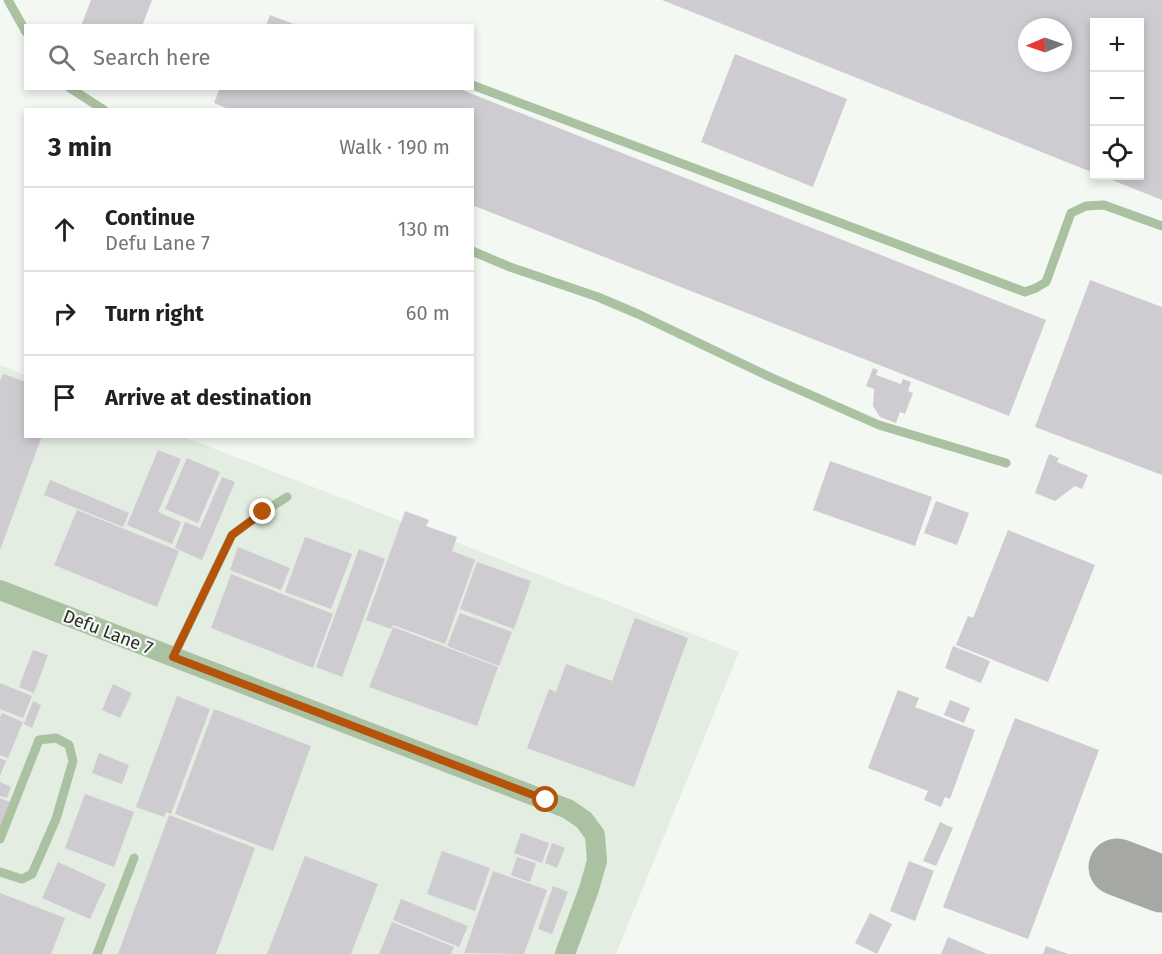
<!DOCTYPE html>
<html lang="en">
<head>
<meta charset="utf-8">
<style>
  :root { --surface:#fff; --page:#f2f2f2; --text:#202124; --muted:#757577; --line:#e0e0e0 }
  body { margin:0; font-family:"Fira Sans",sans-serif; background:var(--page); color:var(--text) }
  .controls { position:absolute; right:18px; top:18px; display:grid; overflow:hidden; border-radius:0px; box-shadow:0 3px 9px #0003 }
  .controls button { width:54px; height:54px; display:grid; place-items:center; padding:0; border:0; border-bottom:2px solid var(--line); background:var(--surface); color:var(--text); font:30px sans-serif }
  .compass { position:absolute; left:1018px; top:18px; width:54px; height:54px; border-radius:50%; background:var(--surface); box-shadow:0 3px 9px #0003; rotate:268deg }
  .stop { position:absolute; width:18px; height:18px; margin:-14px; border:4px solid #b45309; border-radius:50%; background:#fff }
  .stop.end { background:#b45309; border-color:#fff; box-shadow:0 2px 6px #0008 }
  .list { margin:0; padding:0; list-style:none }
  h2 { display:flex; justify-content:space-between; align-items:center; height:78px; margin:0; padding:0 24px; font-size:26px }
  h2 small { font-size:20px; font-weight:400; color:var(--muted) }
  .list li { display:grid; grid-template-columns:39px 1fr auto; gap:18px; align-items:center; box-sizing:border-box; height:84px; padding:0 24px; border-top:2px solid var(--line) }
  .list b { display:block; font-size:22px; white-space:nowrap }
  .list p { margin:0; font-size:20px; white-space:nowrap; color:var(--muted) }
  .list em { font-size:20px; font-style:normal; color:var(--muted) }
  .icon { flex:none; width:33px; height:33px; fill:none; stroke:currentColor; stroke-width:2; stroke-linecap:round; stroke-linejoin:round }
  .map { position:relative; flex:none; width:1162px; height:954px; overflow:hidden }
  .search { position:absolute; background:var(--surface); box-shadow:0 3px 9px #0003; left:24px; top:24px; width:450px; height:66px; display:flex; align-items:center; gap:15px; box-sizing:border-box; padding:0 21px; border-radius:0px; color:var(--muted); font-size:22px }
  .panel { position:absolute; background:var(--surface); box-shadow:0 3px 9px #0003; left:24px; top:108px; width:450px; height:330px; border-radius:0px }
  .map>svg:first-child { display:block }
</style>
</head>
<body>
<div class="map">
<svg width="1162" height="954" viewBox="0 0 1162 954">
  <rect width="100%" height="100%" fill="#f4f8f2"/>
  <!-- built -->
  <path fill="#e4ede1" d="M0 365 25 375 26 436 184 437 739 652 616 954H0Z"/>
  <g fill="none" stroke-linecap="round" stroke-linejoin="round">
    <!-- taxiway -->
    <path stroke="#a6a8a4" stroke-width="57" d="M1117 867 1162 884"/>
  </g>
  <!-- building -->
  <path fill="#cecbd1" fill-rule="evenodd" d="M91 0H152L142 26H81Z
    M662 0H1162V200L1102 176H1140V22H1094V173ZM1027 27H1063V63H1027Z
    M270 15 296 25V26H266Z
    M735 54 847 99 813 187 701 142Z
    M220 88H457L1046 320 1009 416 472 205V110H231L214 103Z
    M1090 280 1162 307V475L1035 427Z
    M873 368 878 370 876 375 901 384 903 379 911 382 908 391 913 393 905 414 900 412 896 423 880 417 873 406 874 389 866 386Z
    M3 374 26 382V436H42L0 550V381Z
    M158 450 181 459 158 512 181 522 172 544 127 525Z
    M1049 454 1059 458 1057 462 1088 475 1082 489 1075 486 1055 501 1035 493Z
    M187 458 220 472 198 523 165 509Z
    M830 461 932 497 915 546 813 510Z
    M222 477 235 482 202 560 175 548 185 522 200 528Z
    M50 480 129 513 123 527 44 495Z
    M936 501 969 513 957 545 924 533Z
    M77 510 179 551 157 607 54 565Z
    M405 511 429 520 426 526 457 537 452 551 475 560 445 644 393 625 391 629 366 620Z
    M1008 530 1095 565 1048 682 956 645 968 616 973 618Z
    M305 537 352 554 331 609 285 592Z
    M238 547 290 568 281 590 230 570Z
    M359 549 385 559 342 677 316 667Z
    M477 562 531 581 514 629 460 609Z
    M231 574 333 614 313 668 211 628Z
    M460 613 512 632 499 666 447 646Z
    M635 618 688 638 634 787 527 748 549 689 556 692 566 664 612 681Z
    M393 627 498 667 477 726 369 687Z
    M953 646 990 661 981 683 945 668Z
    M33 650 48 655 34 693 19 687Z
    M0 683 32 696 23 718 0 709Z
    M113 684 132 693 120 718 102 710Z
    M898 690 919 698 915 707 975 730 950 799 945 797 941 807 924 800 928 791 868 768Z
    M177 696 210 709 171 814 166 812 164 817 136 807Z
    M950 700 970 708 964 723 944 715Z
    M33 701 41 705 32 728 24 724Z
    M214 709 311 746 273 851 175 814Z
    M2 713 23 722 8 758 0 755V717Z
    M1015 718 1099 750 1028 939 943 907Z
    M99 753 129 765 122 784 92 773Z
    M0 758 6 761 0 776Z
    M0 782 11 787 7 798 0 796Z
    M85 794 134 812 114 867 65 848Z
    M0 798 10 802 0 828Z
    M169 815 255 848 216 954H118Z
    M940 822 953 828 936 866 923 861Z
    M521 833 549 843 542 863 514 853Z
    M552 843 565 848 557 868 545 863Z
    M442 851 490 868 475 911 427 894Z
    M305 856 378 884 351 954H267Z
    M517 857 536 863 530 882 511 875Z
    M909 861 934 871 915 921 890 911Z
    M58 862 106 884 90 919 42 898Z
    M493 871 547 890 524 954 464 953Z
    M553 886 568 892 552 934 538 929Z
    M0 893 65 918 51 954H0Z
    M401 899 468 926 459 947 393 920Z
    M870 913 892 924 877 954 855 943Z
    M392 922 454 947 451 954H379Z
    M948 937 987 954H941Z
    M1046 946 1068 954H1043Z"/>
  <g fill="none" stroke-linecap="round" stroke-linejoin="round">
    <!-- lane -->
    <path stroke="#aac1a2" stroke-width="9" d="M8 0 26 32
      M472 85 1025 292 1036 288 1046 282 1071 213 1086 206 1104 205 1162 226
      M70 88 104 110
      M472 251 510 267 598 297 638 314 770 377 879 425 1006 463
      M173 657 232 535 263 512 287 497
      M0 839 39 740 56 738 69 745 73 761 56 819 32 874 22 879 0 872
      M97 954 134 858"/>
    <!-- street -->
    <path stroke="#aac1a2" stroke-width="20" d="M0 590 568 809 584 820 595 835 597 861 589 889 565 954"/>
  </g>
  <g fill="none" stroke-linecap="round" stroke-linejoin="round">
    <!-- route -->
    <path stroke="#b45309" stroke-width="8" d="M263 512 232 535 173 657 546 800"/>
  </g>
  <g text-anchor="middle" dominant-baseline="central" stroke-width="4.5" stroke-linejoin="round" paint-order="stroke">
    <!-- street labels -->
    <g font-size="18" fill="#2a2c2a" stroke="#f4f8f2">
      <text transform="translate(108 632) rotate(21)">Defu Lane 7</text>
    </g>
  </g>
</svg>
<div class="controls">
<button>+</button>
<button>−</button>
<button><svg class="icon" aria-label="locate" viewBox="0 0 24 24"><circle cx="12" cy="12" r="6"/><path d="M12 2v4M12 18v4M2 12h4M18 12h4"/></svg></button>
</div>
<svg class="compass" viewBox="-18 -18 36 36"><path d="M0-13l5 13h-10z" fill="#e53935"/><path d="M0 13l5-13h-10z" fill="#757577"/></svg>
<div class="stop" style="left:546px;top:800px"></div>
<div class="stop end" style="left:263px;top:512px"></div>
<div class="search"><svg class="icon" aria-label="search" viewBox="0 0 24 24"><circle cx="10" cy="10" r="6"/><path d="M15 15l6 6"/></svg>Search here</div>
<section class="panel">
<h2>3 min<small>Walk · 190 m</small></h2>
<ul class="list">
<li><svg class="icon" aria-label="ahead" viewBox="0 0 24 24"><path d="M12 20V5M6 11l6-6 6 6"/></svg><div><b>Continue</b><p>Defu Lane 7</p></div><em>130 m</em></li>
<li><svg class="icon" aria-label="right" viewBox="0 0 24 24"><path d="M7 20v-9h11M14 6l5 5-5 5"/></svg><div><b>Turn right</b></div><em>60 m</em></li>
<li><svg class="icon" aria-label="arrive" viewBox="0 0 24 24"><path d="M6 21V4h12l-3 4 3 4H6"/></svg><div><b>Arrive at destination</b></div></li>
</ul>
</section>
</div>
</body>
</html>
